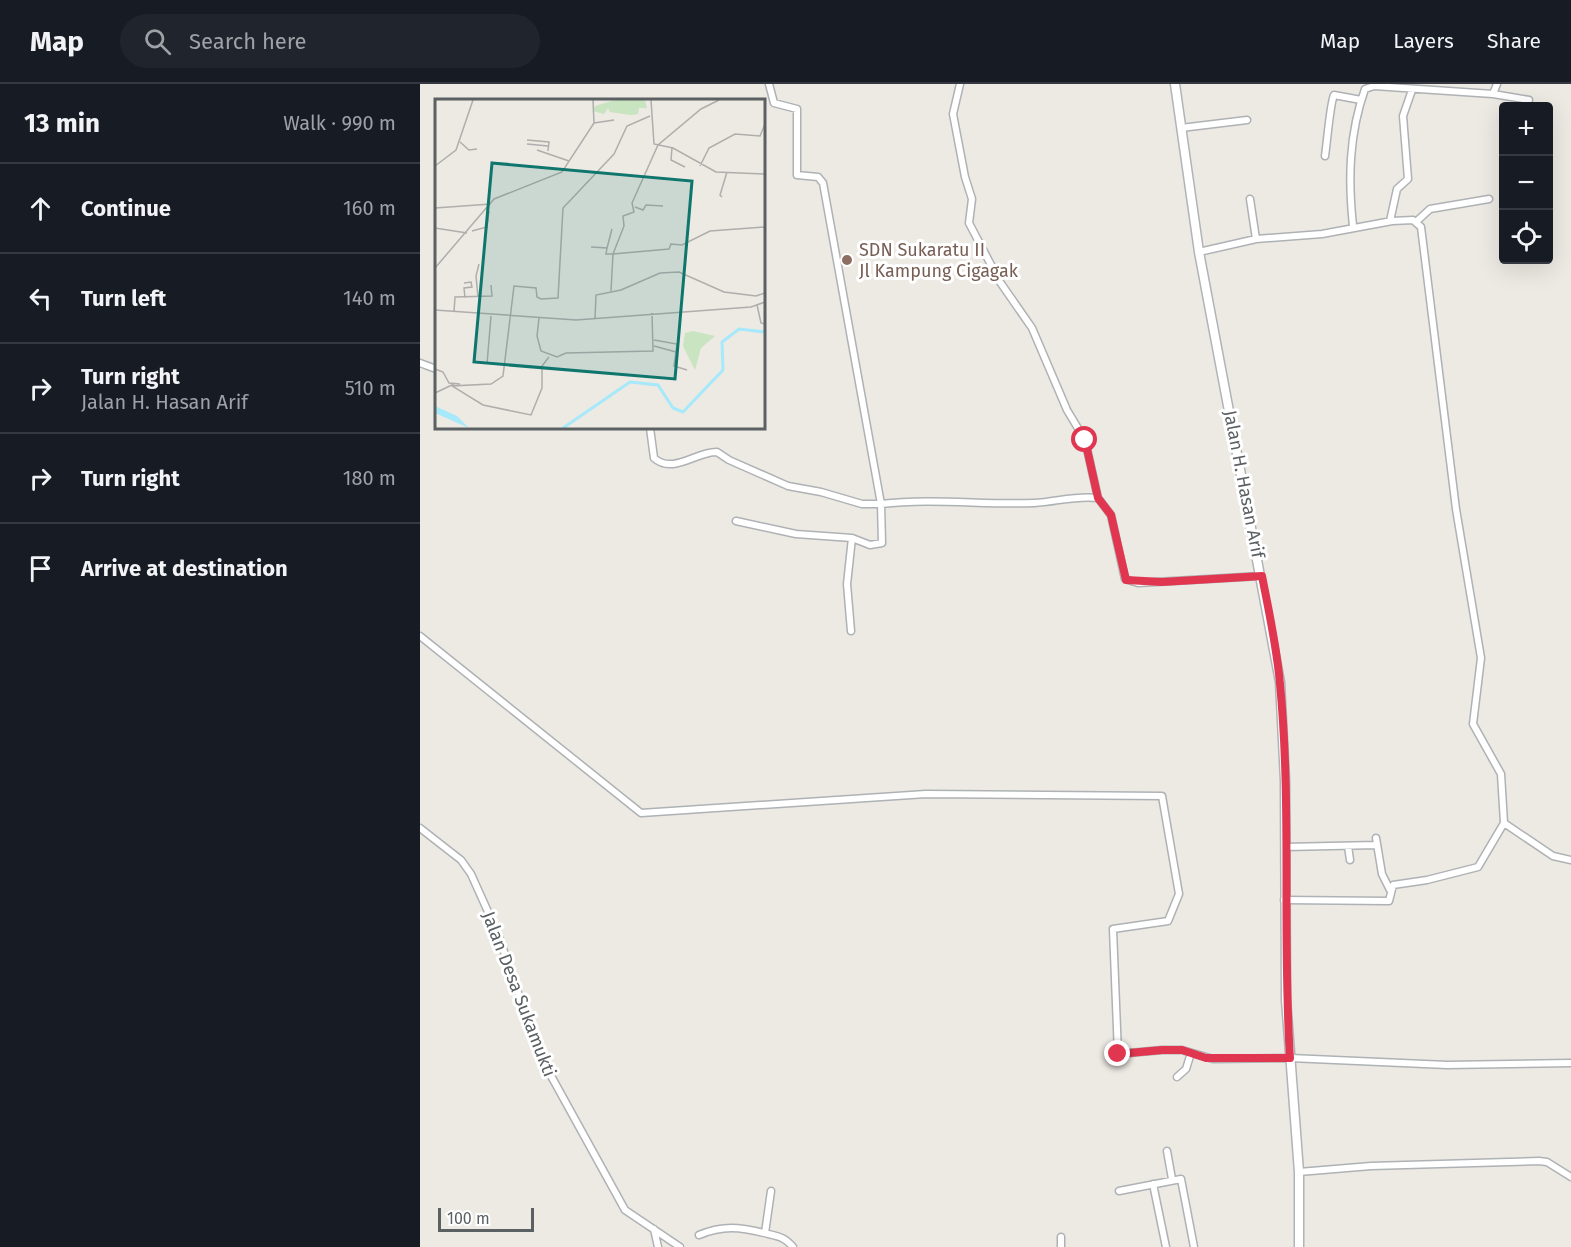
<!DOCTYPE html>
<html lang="en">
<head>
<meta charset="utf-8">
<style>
  :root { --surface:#171b24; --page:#20242c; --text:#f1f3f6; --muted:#9ea1a6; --line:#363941 }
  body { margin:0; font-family:"Fira Sans",sans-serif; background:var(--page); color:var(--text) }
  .controls { position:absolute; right:18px; top:18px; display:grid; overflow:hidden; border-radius:6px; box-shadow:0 6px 24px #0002 }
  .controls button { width:54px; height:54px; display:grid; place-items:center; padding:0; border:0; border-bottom:2px solid var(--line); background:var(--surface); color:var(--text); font:30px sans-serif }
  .scale { position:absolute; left:18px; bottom:15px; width:96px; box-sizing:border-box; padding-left:6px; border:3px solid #5b6063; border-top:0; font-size:16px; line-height:21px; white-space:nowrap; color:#5b6063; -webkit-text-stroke:4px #fff; paint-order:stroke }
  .stop { position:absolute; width:18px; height:18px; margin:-14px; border:4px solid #e0364f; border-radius:50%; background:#fff }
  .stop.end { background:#e0364f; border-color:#fff; box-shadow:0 2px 6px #0008 }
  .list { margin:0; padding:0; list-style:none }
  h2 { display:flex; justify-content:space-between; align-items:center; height:78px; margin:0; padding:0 24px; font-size:26px }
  h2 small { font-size:20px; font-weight:400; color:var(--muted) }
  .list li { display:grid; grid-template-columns:39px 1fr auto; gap:18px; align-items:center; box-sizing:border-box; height:90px; padding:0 24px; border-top:2px solid var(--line) }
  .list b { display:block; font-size:22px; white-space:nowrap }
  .list p { margin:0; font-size:20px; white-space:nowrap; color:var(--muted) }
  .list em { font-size:20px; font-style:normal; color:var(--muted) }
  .icon { flex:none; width:33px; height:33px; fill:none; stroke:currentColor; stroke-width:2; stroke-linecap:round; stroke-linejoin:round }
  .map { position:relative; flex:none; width:1151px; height:1163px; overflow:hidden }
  header { display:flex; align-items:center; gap:36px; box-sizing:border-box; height:84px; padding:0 30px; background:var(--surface); border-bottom:2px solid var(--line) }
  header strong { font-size:28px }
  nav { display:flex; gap:33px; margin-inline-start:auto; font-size:21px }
  .search { width:420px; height:54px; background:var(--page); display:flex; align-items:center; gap:15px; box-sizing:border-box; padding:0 21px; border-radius:33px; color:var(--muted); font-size:22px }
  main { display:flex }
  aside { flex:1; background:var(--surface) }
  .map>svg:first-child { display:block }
</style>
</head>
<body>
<header>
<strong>Map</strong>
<div class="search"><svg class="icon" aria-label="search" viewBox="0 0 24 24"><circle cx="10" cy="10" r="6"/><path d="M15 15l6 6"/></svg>Search here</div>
<nav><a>Map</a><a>Layers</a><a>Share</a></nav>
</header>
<main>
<aside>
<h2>13 min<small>Walk · 990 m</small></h2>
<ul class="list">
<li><svg class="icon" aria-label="ahead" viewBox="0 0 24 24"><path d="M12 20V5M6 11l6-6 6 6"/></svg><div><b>Continue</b></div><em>160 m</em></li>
<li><svg class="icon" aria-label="left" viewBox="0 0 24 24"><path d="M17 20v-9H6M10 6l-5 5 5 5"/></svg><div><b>Turn left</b></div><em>140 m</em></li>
<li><svg class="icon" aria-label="right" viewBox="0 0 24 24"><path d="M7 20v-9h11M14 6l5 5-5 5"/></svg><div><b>Turn right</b><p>Jalan H. Hasan Arif</p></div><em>510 m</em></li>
<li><svg class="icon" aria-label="right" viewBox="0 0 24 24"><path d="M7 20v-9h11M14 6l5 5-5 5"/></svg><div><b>Turn right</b></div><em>180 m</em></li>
<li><svg class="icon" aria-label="arrive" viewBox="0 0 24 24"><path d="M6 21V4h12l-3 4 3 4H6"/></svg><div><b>Arrive at destination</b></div></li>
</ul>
</aside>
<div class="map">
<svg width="1151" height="1163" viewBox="0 0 1151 1163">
  <rect width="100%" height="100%" fill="#ede9e3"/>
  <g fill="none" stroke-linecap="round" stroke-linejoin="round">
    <defs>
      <path id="minor" d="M349 0 354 19 377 25V91L398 93 403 99 461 420C513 414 563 421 614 419 636 418 656 411 678 414
        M540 0 533 30 545 93 552 115 549 139 580 198 612 244 647 326 665 356 678 414 691 431 705 495 718 499 841 492
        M1073 10 1109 16
        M761 44 827 36
        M905 72C907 59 910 20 914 11L941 16
        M830 115 836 155
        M970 137 977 105 988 95 983 32 992 6
        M997 137 1010 125 1069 115
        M933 142C928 95 929 50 945 5L954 2 1073 10 1077 0
        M779 168 836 155 902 150 972 137 993 136 1001 143 1036 425 1061 574 1053 640 1081 690 1084 739 1058 783 1007 796 973 801 969 817 864 816
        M0 279 16 285
        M230 344 234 374C253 391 277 367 297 368L309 376 368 402 401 408 442 420H461L462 459 450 461 432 454 427 500 431 547
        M316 437 376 450 432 454
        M0 552 221 729 506 710 742 712 759 810 748 837 693 845 698 970 742 966H762L793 975 870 974 1027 981 1151 979
        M1084 739 1133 772 1151 776
        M0 744 41 776 51 790 78 850 119 970 205 1126 260 1163
        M956 754 962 790 970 806
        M928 762 930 776
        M865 763 957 761
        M757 993 766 985 771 969
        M747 1067 752 1095
        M879 1088 951 1082 1119 1077 1127 1078 1151 1093
        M733 1100 746 1163
        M699 1107 761 1095 774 1163
        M234 1145 238 1163
        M345 1149 351 1107
        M279 1151C303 1141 320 1143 344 1149 356 1152 364 1152 373 1163
        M641 1153V1163"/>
      <path id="secondary" d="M755 0 779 168 860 598 865 697 866 916 879 1088V1163"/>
    </defs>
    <!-- minor casing -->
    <use href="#minor" stroke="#aeb2b5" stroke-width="9"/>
    <!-- secondary casing -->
    <use href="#secondary" stroke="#b0b4b8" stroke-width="11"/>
    <!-- minor -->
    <use href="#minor" stroke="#fff" stroke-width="6"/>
    <!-- secondary -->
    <use href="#secondary" stroke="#fff" stroke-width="8"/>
  </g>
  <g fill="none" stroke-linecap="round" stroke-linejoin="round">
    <!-- route -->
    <path stroke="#e0364f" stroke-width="8" d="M665 356 678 414 691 431 706 496 742 498 842 492C849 528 857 564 860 600 872 724 862 850 870 974H786L762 966H742L698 970"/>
  </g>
  <!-- markers -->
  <circle fill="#8d6e63" stroke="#fff" stroke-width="2" cx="427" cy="176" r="6"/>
  <g text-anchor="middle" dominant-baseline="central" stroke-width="6" stroke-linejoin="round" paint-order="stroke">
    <!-- education labels -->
    <g font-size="18" fill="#785e54" stroke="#fff" text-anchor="start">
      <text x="439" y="166">SDN Sukaratu II<tspan x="439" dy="21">Jl Kampung Cigagak</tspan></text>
    </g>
    <!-- street labels -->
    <g font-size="18" fill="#5b6063" stroke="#fff">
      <text transform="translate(824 400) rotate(79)">Jalan H. Hasan Arif</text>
      <text transform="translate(99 910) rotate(69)">Jalan Desa Sukamukti</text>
    </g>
  </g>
  <!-- overview -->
  <g transform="translate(15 15)">
    <rect width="330" height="330" fill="#ede9e3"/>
    <path d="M180 1H210L212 9H204L203 15 196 16 175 13 173 9 169 15 158 12 160 7Z" fill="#c8e4c1"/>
    <path d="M258 232 280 237 266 249 260 271 248 247 250 234Z" fill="#c8e4c1"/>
    <path d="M0 307 22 317 34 329 0 314Z" fill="#a6e9fa"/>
    <path fill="none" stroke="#a6e9fa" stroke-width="3" d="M128 329 195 283 223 286 238 309 248 313 288 271 287 243 304 230 330 233"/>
    <path fill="none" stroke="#afaeac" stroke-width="1.5" d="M216 1 219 45 238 49 281 73 330 75M159 24 179 21M92 41 114 43 113 52M25 43 34 51 42 50M92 45 113 47M237 49 236 61 250 68M102 51 134 62M0 67 21 51 38 1M265 67 274 49 300 35 325 37 330 25M287 98 285 96 292 73M200 108 208 111 211 106 228 107M0 109 56 105M0 129 32 134M37 132 52 128 54 112M156 148 172 149 171 155H178L189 127 188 117 199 113 197 104 223 46 266 10 284 1M172 149 177 130M0 169 59 100 127 73 159 24 158 1M29 184 36 183 37 188 29 189 30 199M176 192 178 155 234 150 236 145 247 146 275 132 330 128M43 198 41 177 44 165M322 206 326 224 330 225M0 211 141 221 316 208 330 203M19 213 20 198 57 197 56 186M104 219 102 237 106 252 122 258 131 254 218 252 217 214M160 220 161 196 186 191 225 174 244 173 289 193 321 197 330 194M219 241 242 245 239 267 252 271M219 247 241 253M114 258 107 267V289L96 316 48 306 17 287 56 285 68 277 79 187 101 189 102 198 106 200 123 199 128 109 179 55 192 27 215 17M52 265 56 217M0 270 8 273 14 284 25 285M0 294 19 285"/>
    <path fill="#0f766e" fill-opacity="0.15" stroke="#0f766e" stroke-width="3" d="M57 64 257 82 240 280 39 263Z"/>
    <rect width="330" height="330" fill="none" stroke="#5b6063" stroke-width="3"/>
  </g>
</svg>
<div class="controls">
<button>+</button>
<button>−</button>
<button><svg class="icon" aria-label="locate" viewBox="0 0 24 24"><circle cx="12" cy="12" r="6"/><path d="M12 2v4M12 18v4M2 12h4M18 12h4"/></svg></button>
</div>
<div class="scale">100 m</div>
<div class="stop" style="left:665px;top:356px"></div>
<div class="stop end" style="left:698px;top:970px"></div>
</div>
</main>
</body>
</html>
